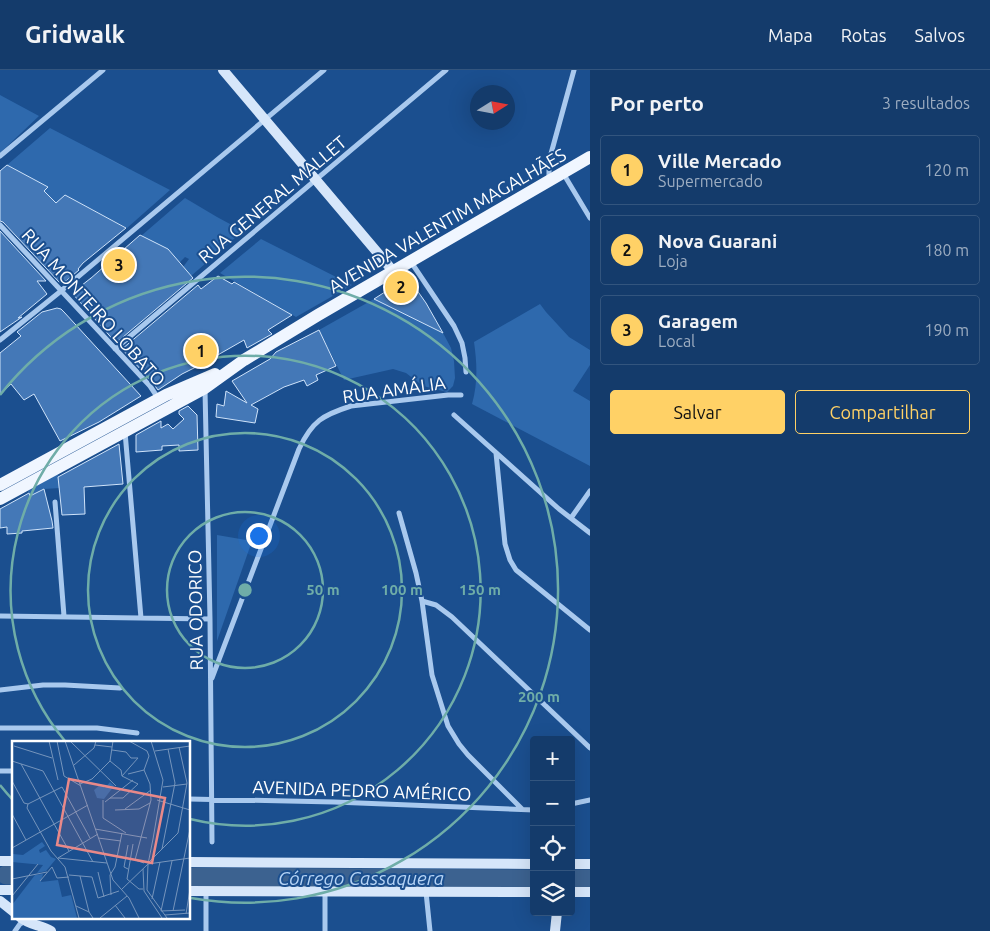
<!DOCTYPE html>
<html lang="pt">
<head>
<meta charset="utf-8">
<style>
  :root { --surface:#143b6b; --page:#1d4271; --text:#f1f3f6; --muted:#9dadc1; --line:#33557e; --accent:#ffd166 }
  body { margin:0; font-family:Ubuntu,sans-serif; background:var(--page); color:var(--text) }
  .controls { position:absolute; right:15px; bottom:15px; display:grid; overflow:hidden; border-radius:5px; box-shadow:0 5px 20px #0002 }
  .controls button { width:45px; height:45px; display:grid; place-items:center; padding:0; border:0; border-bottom:1px solid var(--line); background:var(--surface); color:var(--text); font:25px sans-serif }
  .compass { position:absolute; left:470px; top:15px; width:45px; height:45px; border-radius:50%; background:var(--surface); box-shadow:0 5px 20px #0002; rotate:79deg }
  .you { position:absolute; left:258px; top:465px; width:18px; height:18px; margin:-12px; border:4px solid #fff; border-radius:50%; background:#1a73e8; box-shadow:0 0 0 8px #1a73e833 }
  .badge { display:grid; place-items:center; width:32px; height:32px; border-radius:50%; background:var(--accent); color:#111; font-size:16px; font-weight:700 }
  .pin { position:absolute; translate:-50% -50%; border:2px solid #fff; box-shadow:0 1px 5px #0006 }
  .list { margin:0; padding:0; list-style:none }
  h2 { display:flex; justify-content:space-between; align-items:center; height:65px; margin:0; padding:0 20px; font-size:21px }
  h2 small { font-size:16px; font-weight:400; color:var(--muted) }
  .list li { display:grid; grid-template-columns:32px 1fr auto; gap:15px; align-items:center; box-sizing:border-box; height:70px; margin:0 10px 10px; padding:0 10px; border:1px solid var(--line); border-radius:5px }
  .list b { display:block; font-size:19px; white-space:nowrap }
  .list p { margin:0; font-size:16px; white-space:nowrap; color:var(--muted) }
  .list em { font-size:16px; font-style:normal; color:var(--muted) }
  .actions { display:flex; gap:10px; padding:15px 20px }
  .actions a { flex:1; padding:11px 0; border:1px solid var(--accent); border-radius:5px; text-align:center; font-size:18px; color:var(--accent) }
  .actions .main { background:var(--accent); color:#111 }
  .icon { flex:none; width:28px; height:28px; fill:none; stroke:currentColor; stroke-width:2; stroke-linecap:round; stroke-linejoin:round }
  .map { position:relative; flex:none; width:590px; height:861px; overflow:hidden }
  header { display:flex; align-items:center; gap:30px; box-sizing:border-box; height:70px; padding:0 25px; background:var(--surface); border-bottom:1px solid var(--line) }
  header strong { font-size:24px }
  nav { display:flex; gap:28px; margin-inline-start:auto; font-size:18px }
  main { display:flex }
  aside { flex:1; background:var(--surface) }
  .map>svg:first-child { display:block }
</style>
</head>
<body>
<header>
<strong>Gridwalk</strong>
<nav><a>Mapa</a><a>Rotas</a><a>Salvos</a></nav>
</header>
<main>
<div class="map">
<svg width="590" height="861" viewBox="0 0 590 861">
  <rect width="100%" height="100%" fill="#1b4f8f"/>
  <!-- green -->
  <path fill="#2e69ad" d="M0 25 39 46 0 83Z
    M50 58 170 120 127 158 65 125 41 148V139L53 130 44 121 48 117 7 95Z
    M185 128 217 147 243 161 191 206 183 197 189 189 185 187 179 193 141 166Z
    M261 169 352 215 296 247 220 203Z
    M374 229 443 263 451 278 454 291 455 308 453 316 447 322 423 316 406 303 393 299 344 310 319 260Z
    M540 234 546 242 569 267 590 280V295L573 321 590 331V396L472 334C478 313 477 293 474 272Z
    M58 403 60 418 44 419 30 426 28 421Z
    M217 465 252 471 217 571Z"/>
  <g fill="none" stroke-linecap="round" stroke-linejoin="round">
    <!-- river -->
    <path stroke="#3c6290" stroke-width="19" d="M6 805H14
      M189 807 534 809
      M571 809H590"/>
  </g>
  <!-- building -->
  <path fill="#4478b7" stroke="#cfe3fa" d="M7 95 48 117 44 121 56 133 65 125 126 158 83 193 78 199 79 200 66 211 59 212 3 152 0 151V101Z
    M0 161 46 211H37L47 224 18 248 22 247 0 262Z
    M140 165 168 179 193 208 116 273 72 223 91 208 90 209Z
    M218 206 232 214 234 212 292 245 268 260 272 264 247 278 244 270 202 294 182 304 158 320 153 313 122 279 198 215 201 219Z
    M402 211 414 216 426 233 443 263 374 229Z
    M57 238 61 239 64 242 141 326 99 352 60 371 34 324 24 330 11 314 0 324V283L21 266 17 262 42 242Z
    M319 260 336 296 316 305 318 310 307 316 304 310 284 317 251 335 258 339 255 353 216 347 217 334 224 336 226 321 247 333 232 311 270 289 276 282Z
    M188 336 197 345 198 380 179 381V375L162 376V380L136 382V365L161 351V358L168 354 173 359 184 349 179 344V341Z
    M119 374 123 414 84 417 85 444 62 445 58 407Z
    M44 419 52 451 53 458 22 461V463L7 464V457L0 458V439L29 423 30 426Z"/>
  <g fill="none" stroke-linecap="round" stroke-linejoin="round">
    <!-- street -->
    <path stroke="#a9c9ee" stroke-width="5" d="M0 86 103 0
      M563 103 590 148
      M549 108V91L574 0
      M0 155 150 316 158 328
      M411 192 454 256 462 273 465 288 466 302
      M0 270 61 221 324 0
      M115 279 446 0
      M205 320 210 549 212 772
      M454 345 559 439 590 463
      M125 362 141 548
      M496 383 505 474 510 490 516 500 590 560
      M55 432 64 546
      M399 443 416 503 422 531 432 605 448 656 459 674 468 685 522 739
      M571 448 590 421
      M422 531 436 535 452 547 590 678
      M0 546 210 549
      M212 608 299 379C312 351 323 345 351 336L448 325H461
      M0 620 43 615H65L120 618
      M0 658H97L137 663
      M0 701H14
      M189 729 334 732 534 740
      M571 734 590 730
      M325 822V861
      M426 822 430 861
      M15 861 20 854 25 851
      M206 861V821"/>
    <!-- secondary -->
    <path stroke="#d6e6fa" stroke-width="10" d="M223 0 393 201
      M0 791H14
      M189 792 534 794
      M571 794H590
      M0 820H14
      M189 821 534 822
      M571 822H590
      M0 831 14 842
      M20 847C29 855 41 855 51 861
      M555 861 557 842"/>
    <!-- primary -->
    <path stroke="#f0f6ff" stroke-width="12" d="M0 415 166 325 215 304
      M0 429 205 318 244 290 318 245 590 87"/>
  </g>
  <!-- distance rings -->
  <g fill="none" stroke="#6fada8" stroke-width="2.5">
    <circle cx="245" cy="520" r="78"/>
    <circle cx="245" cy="520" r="157"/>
    <path d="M65 671A235 235 0 1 1 190 749"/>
    <path d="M12 729A313 313 0 0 1 0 715M0 325A313 313 0 1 1 191 828"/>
  </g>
  <g text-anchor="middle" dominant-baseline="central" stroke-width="4" stroke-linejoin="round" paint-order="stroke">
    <!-- street labels -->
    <g font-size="18" fill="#fff" stroke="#1b4f8f">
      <text transform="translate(272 129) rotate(-40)">RUA GENERAL MALLET</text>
      <text transform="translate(447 150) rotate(-30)">AVENIDA VALENTIM MAGALHÃES</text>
      <text transform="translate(94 237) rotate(48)">RUA MONTEIRO LOBATO</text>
      <text transform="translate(394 319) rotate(-8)">RUA AMÁLIA</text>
      <text transform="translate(195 540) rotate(-91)">RUA ODORICO</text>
      <text transform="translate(362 720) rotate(2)">AVENIDA PEDRO AMÉRICO</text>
    </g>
    <!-- water labels -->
    <g font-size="19" font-style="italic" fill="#b5d3f5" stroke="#1b4f8f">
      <text x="361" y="808">Córrego Cassaquera</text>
    </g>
  </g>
  <!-- overview -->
  <g transform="translate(12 671)">
    <rect width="178" height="178" fill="#1b4f8f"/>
    <path d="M98 41 102 45 92 58 85 57 82 49 89 43 93 47ZM30 101 33 105 27 109 28 112 34 109 39 116 44 118 34 130 25 132 31 124 0 121 1 109V113L11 114ZM31 133 29 141 46 139 50 156 59 154 65 177H0V164L23 134Z" fill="#2e69ad"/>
    <path fill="none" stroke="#7695bc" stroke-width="1" d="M37 0 46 39M45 0 52 35 69 45M53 0 101 139 117 157 127 177M58 0 104 45M117 0 135 10 137 15 132 29 138 43 139 59 123 119 132 122M83 4 100 6M2 5 40 17M100 9 114 11 119 17H126L110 35M143 10 178 5M0 20 31 30 81 121M9 23 57 110M62 24 82 7 84 0M116 33 132 29M0 40 12 62 16 63 15 67 39 110 53 126 67 177M68 43 80 38 98 20 101 0M151 46 175 43M98 57H111L126 43 110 35 109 29 98 20M91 59V77L114 92M145 59 178 69M93 61 121 39M16 63 50 46 78 97M113 68 139 49M103 69 127 68 138 62M0 73 14 99M83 88 135 97M86 97 109 100M121 103 115 138 127 148H131M116 104 112 126 116 128M0 107 76 64M150 108 163 42 156 8M46 117 95 122M46 117 86 93M136 122 166 92 175 42 167 6M136 123 135 149 155 177M136 123 178 117M131 128 132 150 150 177M86 131 92 156M57 134 80 136 86 157 107 150M68 135 77 171M0 138 35 131M28 140 40 126 45 137 57 136M109 149 136 123 141 98 151 39 139 0M99 154 98 134 103 126 110 92M0 155 26 123M140 158 148 121M103 164 113 177M64 165 77 171 81 177M149 170 160 120M149 170 173 169M161 170 178 88M174 173 178 148M153 174 178 172M88 177 115 155"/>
    <path fill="#e88989" fill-opacity="0.15" stroke="#e88989" stroke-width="2.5" d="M57 38 153 57 140 122 45 104Z"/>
    <rect width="178" height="178" fill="none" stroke="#fff" stroke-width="2.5"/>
  </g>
  <circle cx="245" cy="520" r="8" fill="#6fada8" stroke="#1b4f8f" stroke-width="2.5"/>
  <g font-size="15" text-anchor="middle" font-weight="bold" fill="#6fada8" stroke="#1b4f8f" stroke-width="4" stroke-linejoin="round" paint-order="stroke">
    <text x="323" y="525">50 m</text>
    <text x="402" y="525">100 m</text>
    <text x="480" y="525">150 m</text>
    <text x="539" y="632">200 m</text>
  </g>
</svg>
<div class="controls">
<button>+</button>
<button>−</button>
<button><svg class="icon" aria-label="locate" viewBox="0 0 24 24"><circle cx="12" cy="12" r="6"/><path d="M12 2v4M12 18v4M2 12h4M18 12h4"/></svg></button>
<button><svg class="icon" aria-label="layers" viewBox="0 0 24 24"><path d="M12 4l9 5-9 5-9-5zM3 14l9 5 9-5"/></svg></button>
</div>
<svg class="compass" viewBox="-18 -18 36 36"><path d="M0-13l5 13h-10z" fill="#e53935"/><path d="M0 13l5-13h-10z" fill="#9dadc1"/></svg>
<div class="you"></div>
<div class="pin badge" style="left:201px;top:281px">1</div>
<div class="pin badge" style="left:401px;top:217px">2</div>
<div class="pin badge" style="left:119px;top:195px">3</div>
</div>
<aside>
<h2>Por perto<small>3 resultados</small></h2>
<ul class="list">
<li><span class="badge">1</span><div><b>Ville Mercado</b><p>Supermercado</p></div><em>120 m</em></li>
<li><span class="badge">2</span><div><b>Nova Guarani</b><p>Loja</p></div><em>180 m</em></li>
<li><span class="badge">3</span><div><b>Garagem</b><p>Local</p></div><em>190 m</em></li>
</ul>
<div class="actions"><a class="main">Salvar</a><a>Compartilhar</a></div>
</aside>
</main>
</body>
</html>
